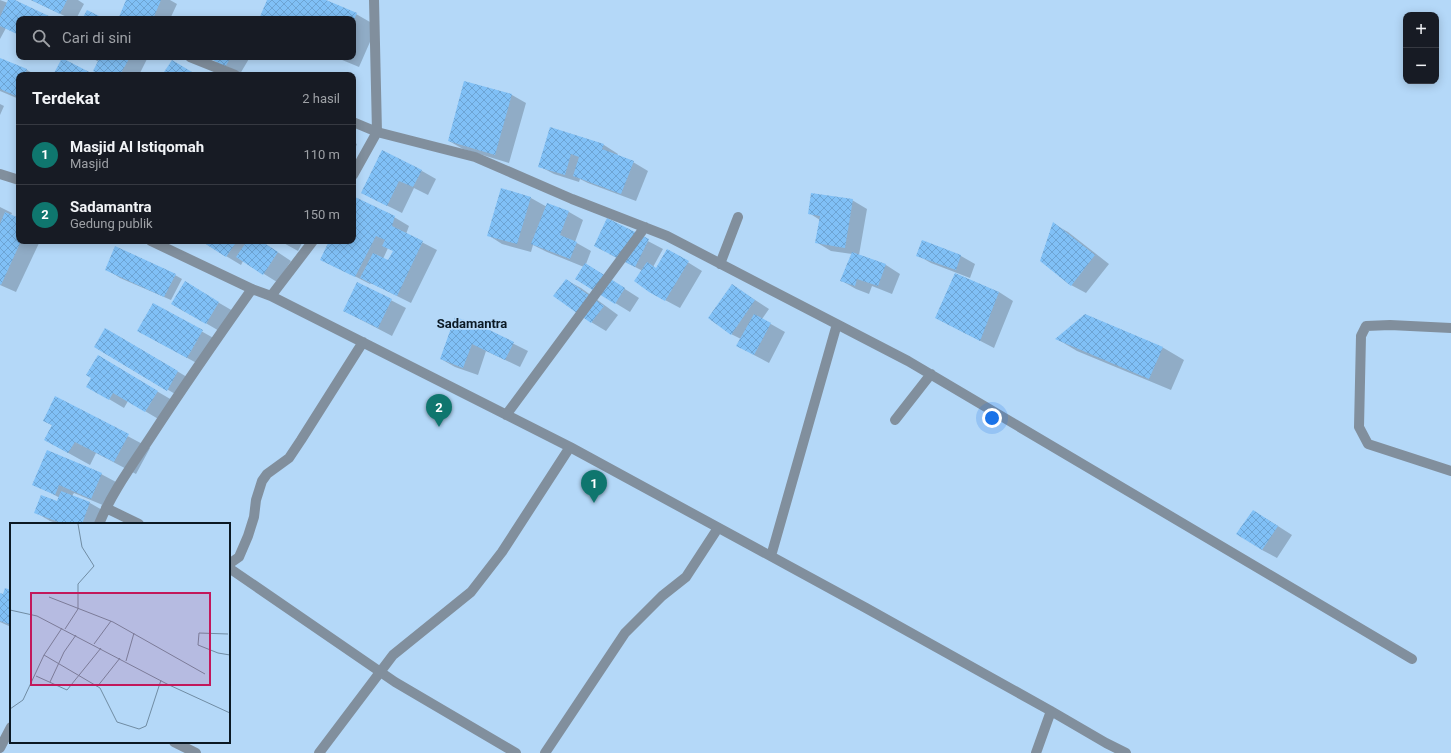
<!DOCTYPE html>
<html lang="id">
<head>
<meta charset="utf-8">
<style>
  :root { --surface:#171b24; --page:#242831; --text:#f1f3f6; --muted:#9ea1a6; --line:#363941; --accent:#0f766e }
  body { margin:0; font-family:Roboto,sans-serif; background:var(--page); color:var(--text) }
  .controls { position:absolute; right:12px; top:12px; display:grid; overflow:hidden; border-radius:8px; box-shadow:0 2px 10px #0003 }
  .controls button { width:36px; height:36px; display:grid; place-items:center; padding:0; border:0; border-bottom:1px solid var(--line); background:var(--surface); color:var(--text); font:20px sans-serif }
  .you { position:absolute; left:992px; top:418px; width:14px; height:14px; margin:-10px; border:3px solid #fff; border-radius:50%; background:#1a73e8; box-shadow:0 0 0 6px #1a73e833 }
  .badge { display:grid; place-items:center; width:26px; height:26px; border-radius:50%; background:var(--accent); color:#fff; font-size:13px; font-weight:700 }
  .pin { position:absolute; translate:-50% -33px; filter:drop-shadow(0 1px 2px #0008) }
  .pin::after { content:''; position:absolute; top:21px; width:14px; height:12px; background:inherit; clip-path:polygon(0 0,100% 0,50% 100%) }
  .list { margin:0; padding:0; list-style:none }
  h2 { display:flex; justify-content:space-between; align-items:center; height:52px; margin:0; padding:0 16px; font-size:17px }
  h2 small { font-size:13px; font-weight:400; color:var(--muted) }
  .list li { display:grid; grid-template-columns:26px 1fr auto; gap:12px; align-items:center; box-sizing:border-box; height:60px; padding:0 16px; border-top:1px solid var(--line) }
  .list b { display:block; font-size:15px; white-space:nowrap }
  .list p { margin:0; font-size:13px; white-space:nowrap; color:var(--muted) }
  .list em { font-size:13px; font-style:normal; color:var(--muted) }
  .icon { flex:none; width:22px; height:22px; fill:none; stroke:currentColor; stroke-width:2; stroke-linecap:round; stroke-linejoin:round }
  .map { position:relative; flex:none; width:1451px; height:753px; overflow:hidden }
  .search { position:absolute; background:var(--surface); box-shadow:0 2px 10px #0003; left:16px; top:16px; width:340px; height:44px; display:flex; align-items:center; gap:10px; box-sizing:border-box; padding:0 14px; border-radius:8px; color:var(--muted); font-size:15px }
  .panel { position:absolute; background:var(--surface); box-shadow:0 2px 10px #0003; left:16px; top:72px; width:340px; height:172px; border-radius:8px }
  .map>svg:first-child { display:block }
</style>
</head>
<body>
<div class="map">
<svg width="1451" height="753" viewBox="0 0 1451 753">
  <defs>
    <pattern id="building-cross-hatch" width="8" height="8" patternUnits="userSpaceOnUse"><rect width="8" height="8" fill="#80c0f6"/><path d="M0 0l8 8M0 8l8-8" fill="none" stroke="#6da4d3"/></pattern>
  </defs>
  <rect width="100%" height="100%" fill="#b4d8f8"/>
  <!-- shadow -->
  <path fill="#0003" fill-rule="evenodd" d="M0 0 8 3 9 0H12L52 19H19V35L6 28 0 39Z
    M31 0H78L84 4 76 19H71Z
    M127 0H170L177 4 170 19H124Z
    M269 0H324L356 14 377 26 359 67 335 57H353V19H260Z
    M90 57H148L139 75H102L99 62Z
    M210 57H250L240 74Z
    M0 59 27 70 36 75H19V99L0 91Z
    M465 82 512 95 526 103 509 163 463 149 449 141Z
    M0 104 4 106 0 115Z
    M551 128 604 145 618 154 617 156 633 162 648 171 636 201 588 183 580 179 579 182 554 174 539 166Z
    M353 142 357 144 353 154Z
    M422 171 436 179 428 195 414 188 402 213 362 193Z
    M502 190 531 198 547 207 548 204 569 212 583 220 575 242 591 251 586 264 639 298 630 312 576 279 584 267 547 252 533 245 531 252 502 244 488 235Z
    M852 200 867 209 859 255 886 265 900 274 892 294 872 286 869 294 856 289 842 281 852 254 831 251 816 242 820 220 809 213Z
    M353 203 394 217 409 226 406 234 437 250 411 303 371 283 370 284 321 259 331 241H343L348 243 349 241H353V233L356 227 353 225ZM388 248 394 251 388 262 383 259Z
    M0 207 12 213 11 215 19 219V241H40L16 292 0 285Z
    M608 220 663 249 653 267 657 269 668 250 702 271 680 308 665 300 643 271 609 254Z
    M1054 224 1068 232 1109 264 1086 293 1071 285Z
    M201 241H261L291 261 277 282 243 261 241 265Z
    M280 241H303L298 251Z
    M917 255 961 256 975 264 970 278 931 263Z
    M106 269 175 275 182 279 171 300 120 278Z
    M955 275 999 292 1013 301 994 348 936 318Z
    M566 280 581 288 618 315 606 331 591 322Z
    M185 283 233 311 221 332 173 304Z
    M358 283 406 308 392 336 344 311Z
    M732 285 769 309 762 319 785 332 769 363 752 354 741 339 731 334Z
    M153 304 217 340 202 366 153 339Z
    M478 326 528 351 520 367 486 351 478 375 455 367 441 359Z
    M106 329 192 380 182 398 95 347Z
    M1057 339 1162 347 1184 360 1171 390 1077 351Z
    M98 357 172 400 160 420 128 401 124 408 87 386 92 378Z
    M56 398 150 448 136 474 96 453 90 465 45 440 53 426 44 421Z
    M101 474 116 482 105 506 74 493 72 496 90 503 104 511 99 524H59L50 521 35 512 58 502 60 498 34 484Z
    M1267 519 1292 535 1277 558 1262 550Z
    M11 591V627L0 622V594L3 595Z"/>
  <!-- building -->
  <path fill="url(#building-cross-hatch)" d="M8 0H15L55 19H19V35L0 26V17Z
    M31 0H67L60 14Z
    M126 0H161L153 19H123L119 17Z
    M267 0H326L357 13 353 22V19H259Z
    M87 10 105 19H82Z
    M100 57H130L120 75H101L93 71Z
    M208 57H231L225 67Z
    M0 58 27 69 25 75H19V89L16 96 0 89Z
    M62 58 95 75H53Z
    M172 60 197 75H162Z
    M464 81 512 94 495 155 448 141Z
    M550 127 604 144 602 149 634 161 621 194 573 176 579 157 571 154 565 175 538 167Z
    M382 150 422 170 413 187 399 181 387 206 361 193Z
    M501 188 531 197 517 244 487 236Z
    M811 193 853 199 845 248 815 243 820 216 808 214Z
    M355 197 395 216 392 226 423 241 397 296 360 278 373 253 388 260 393 251 382 246 385 240 376 236 355 277 320 260 329 241 347 242 353 241V231L355 226 353 225V201Z
    M547 203 569 211 560 235 577 242 570 259 531 244Z
    M5 212 19 218V241H21L1 285 0 284V224Z
    M607 218 649 239 635 267 594 246Z
    M1053 222 1095 255 1071 286 1040 261Z
    M922 240 961 255 956 270 916 256Z
    M201 241H237L226 257Z
    M247 241H261L278 252 263 275 236 257Z
    M115 246 176 274 164 297 105 270Z
    M667 249 689 261 665 301 649 292 634 281 647 262 656 268Z
    M852 252 886 264 878 286 857 279 855 286 840 281Z
    M585 263 625 288 615 304 575 279Z
    M955 273 999 292 980 341 935 318Z
    M566 279 604 306 591 323 553 296Z
    M185 281 219 302 206 324 171 304Z
    M357 282 392 299 378 328 343 311Z
    M732 284 755 300 731 335 708 318Z
    M153 303 203 330 187 358 137 331Z
    M754 314 771 323 754 355 736 346Z
    M1085 314 1163 347 1149 379 1055 339Z
    M455 317 479 325 514 342 505 360 472 344 463 368 440 359Z
    M105 328 178 371 167 391 94 347Z
    M98 355 158 391 145 412 113 393 109 400 86 387 91 378 86 375Z
    M55 396 129 434 114 462 75 442 68 453 44 440 52 425 43 421Z
    M47 450 102 473 91 499 59 485 55 495 32 485Z
    M61 491 90 502 82 524H64L34 513 41 495 57 501Z
    M1253 510 1278 526 1262 550 1236 534Z
    M5 588 11 590V625L0 621V593L3 594Z"/>
  <g fill="none" stroke-linecap="round" stroke-linejoin="round">
    <!-- street -->
    <path stroke="#818f9d" stroke-width="10" d="M190 57 235 75
      M353 122 377 132 475 157 572 199 667 236 908 361 1412 659
      M0 174 19 180
      M353 175 377 132 374 0
      M151 241 252 289 271 296 570 447 866 608 1051 711 1106 743 1126 753
      M720 264 738 217
      M271 296 313 241
      M1451 328 1390 325 1366 326 1361 336 1359 427 1368 444 1451 471
      M506 415 645 227
      M895 420 931 374
      M106 508 139 524
      M99 524C112 492 133 464 152 435 184 386 218 337 252 289
      M771 556 837 324
      M229 564 239 557 248 536 254 517 256 500 262 481 267 474 289 458 301 440 363 342
      M229 568 395 682 516 753
      M174 742 196 753
      M0 748 11 727
      M319 753 393 655 471 592 502 552 570 447
      M545 753 625 633 662 596 686 577 718 528
      M1036 753 1051 711"/>
  </g>
  <g text-anchor="middle" dominant-baseline="central" stroke-width="3.5" stroke-linejoin="round" paint-order="stroke">
    <!-- quarter labels -->
    <g font-size="13" font-weight="bold" fill="#0b1924" stroke="#b4d8f8">
      <text x="472" y="323">Sadamantra</text>
    </g>
  </g>
  <!-- overview -->
  <g transform="translate(10 523)">
    <rect width="220" height="220" fill="#b4d8f8"/>
    <path fill="none" stroke="#708ca3" stroke-width="1" d="M39 74 103 99 195 151M0 87 27 93 157 161 220 190M55 106 68 86V61L84 43 72 24 68 1M218 111 189 110 188 122 208 130 220 132M84 121 101 98M34 132 90 165 107 199 129 206 136 203 151 157M116 138 124 110M26 153 57 167 91 125M40 159 54 129 66 112M87 164 110 135M0 186 13 177 34 132 52 105"/>
    <path fill="#c2185b" fill-opacity="0.15" stroke="#c2185b" stroke-width="2" d="M21 70H200V162H21Z"/>
    <rect width="220" height="220" fill="none" stroke="#0b1924" stroke-width="2"/>
  </g>
</svg>
<div class="controls">
<button>+</button>
<button>−</button>
</div>
<div class="you"></div>
<div class="pin badge" style="left:594px;top:503px">1</div>
<div class="pin badge" style="left:439px;top:427px">2</div>
<div class="search"><svg class="icon" aria-label="search" viewBox="0 0 24 24"><circle cx="10" cy="10" r="6"/><path d="M15 15l6 6"/></svg>Cari di sini</div>
<section class="panel">
<h2>Terdekat<small>2 hasil</small></h2>
<ul class="list">
<li><span class="badge">1</span><div><b>Masjid Al Istiqomah</b><p>Masjid</p></div><em>110 m</em></li>
<li><span class="badge">2</span><div><b>Sadamantra</b><p>Gedung publik</p></div><em>150 m</em></li>
</ul>
</section>
</div>
</body>
</html>
